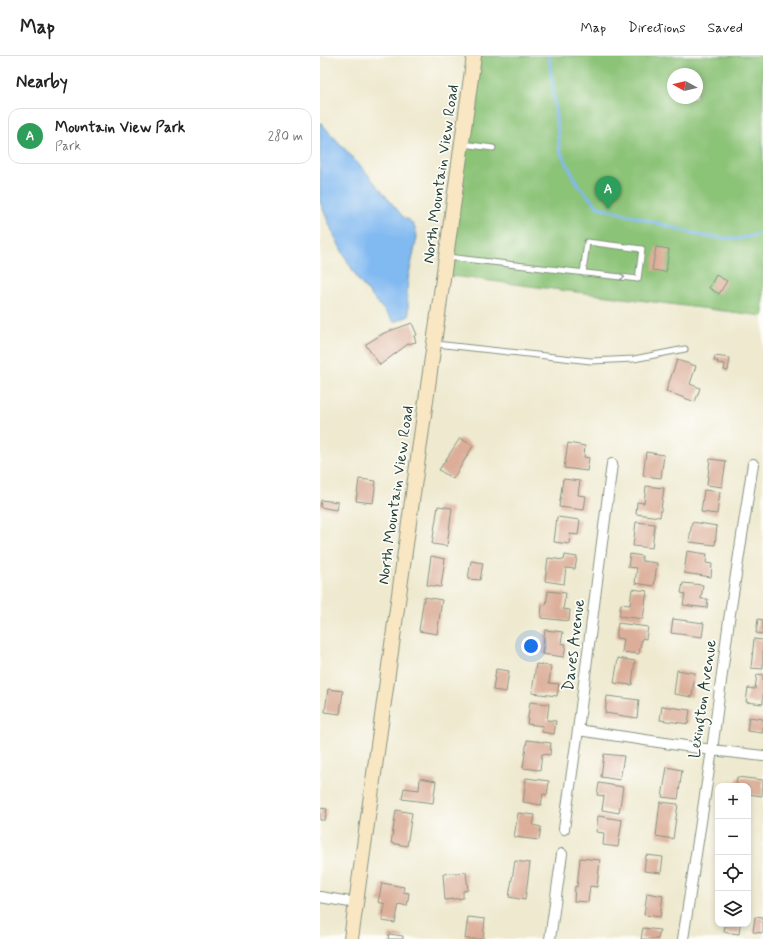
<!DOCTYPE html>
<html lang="en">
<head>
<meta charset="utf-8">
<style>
  :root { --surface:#fff; --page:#f2f2f2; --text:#222; --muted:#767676; --line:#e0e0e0; --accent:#c8321e }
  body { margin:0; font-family:Mynerve,sans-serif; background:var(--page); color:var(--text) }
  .controls { position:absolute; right:12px; bottom:12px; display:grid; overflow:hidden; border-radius:8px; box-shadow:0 2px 6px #0003 }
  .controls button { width:36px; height:36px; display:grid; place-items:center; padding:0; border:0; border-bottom:1px solid var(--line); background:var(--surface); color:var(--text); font:20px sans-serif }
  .compass { position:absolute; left:347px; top:12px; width:36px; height:36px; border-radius:50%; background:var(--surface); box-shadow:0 2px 6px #0003; rotate:278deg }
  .you { position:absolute; left:211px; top:590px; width:14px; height:14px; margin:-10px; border:3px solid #fff; border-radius:50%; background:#1a73e8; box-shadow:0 0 0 6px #1a73e833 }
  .badge { display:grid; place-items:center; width:26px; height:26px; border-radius:50%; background:var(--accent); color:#fff; font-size:13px; font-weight:700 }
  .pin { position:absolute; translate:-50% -33px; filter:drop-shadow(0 1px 2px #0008) }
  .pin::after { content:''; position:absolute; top:21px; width:14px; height:12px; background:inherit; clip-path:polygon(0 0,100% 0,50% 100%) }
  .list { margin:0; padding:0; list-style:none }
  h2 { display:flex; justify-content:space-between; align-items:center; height:52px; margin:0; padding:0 16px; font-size:17px }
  h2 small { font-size:13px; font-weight:400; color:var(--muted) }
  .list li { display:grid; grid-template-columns:26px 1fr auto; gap:12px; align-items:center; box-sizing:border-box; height:56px; margin:0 8px 8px; padding:0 8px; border:1px solid var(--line); border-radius:12px }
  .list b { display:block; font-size:15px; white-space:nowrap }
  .list p { margin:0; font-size:13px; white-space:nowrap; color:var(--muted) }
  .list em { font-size:13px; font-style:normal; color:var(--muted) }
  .icon { flex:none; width:22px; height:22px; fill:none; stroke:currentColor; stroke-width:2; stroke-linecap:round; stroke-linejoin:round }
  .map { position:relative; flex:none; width:443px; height:883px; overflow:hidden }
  header { display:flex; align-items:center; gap:24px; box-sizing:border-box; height:56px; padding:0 20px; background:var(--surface); border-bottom:1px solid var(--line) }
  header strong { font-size:19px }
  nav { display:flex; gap:22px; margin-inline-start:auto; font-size:14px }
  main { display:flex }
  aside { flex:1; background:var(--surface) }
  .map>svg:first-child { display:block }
</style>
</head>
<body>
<header>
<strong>Map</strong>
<nav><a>Map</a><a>Directions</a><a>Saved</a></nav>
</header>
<main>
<aside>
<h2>Nearby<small></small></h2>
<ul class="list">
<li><span class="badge" style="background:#2e9e5b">A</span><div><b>Mountain View Park</b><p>Park</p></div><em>280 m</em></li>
</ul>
</aside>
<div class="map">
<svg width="443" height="883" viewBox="0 0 443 883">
  <rect width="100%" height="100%" fill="#fdfcf7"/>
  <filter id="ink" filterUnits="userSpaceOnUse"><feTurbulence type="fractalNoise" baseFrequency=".025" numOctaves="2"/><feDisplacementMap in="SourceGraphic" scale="8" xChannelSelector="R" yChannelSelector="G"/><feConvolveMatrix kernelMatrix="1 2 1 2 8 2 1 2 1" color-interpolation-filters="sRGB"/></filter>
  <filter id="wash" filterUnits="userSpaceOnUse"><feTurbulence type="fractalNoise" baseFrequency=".012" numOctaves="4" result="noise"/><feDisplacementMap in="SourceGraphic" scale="16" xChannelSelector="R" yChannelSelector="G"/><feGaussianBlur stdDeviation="0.9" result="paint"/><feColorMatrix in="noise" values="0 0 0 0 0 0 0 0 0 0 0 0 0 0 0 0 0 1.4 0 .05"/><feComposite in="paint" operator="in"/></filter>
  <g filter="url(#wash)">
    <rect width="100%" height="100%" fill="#eee9cf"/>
    <!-- green -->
    <path fill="#8bc377" stroke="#558056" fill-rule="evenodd" d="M154 0H443V260L124 219ZM353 18H377V42H353Z"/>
    <!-- water -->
    <path fill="#81b9f1" stroke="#507b92" d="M0 66 45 115 84 162C93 164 96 173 97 181L88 223 87 237 89 260 74 266 39 225 23 197 13 177 0 146Z"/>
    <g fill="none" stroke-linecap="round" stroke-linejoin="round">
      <!-- stream -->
      <path stroke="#81b9f1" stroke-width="3" d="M229 0 240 95 258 129 278 151 319 162 383 180 419 183 443 177"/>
    </g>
    <g id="blocks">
      <!-- building -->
      <path fill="#dcae99" d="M336 191 349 193 346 216 332 214Z
        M396 219 407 225 399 238 389 232Z
        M92 267 97 279 94 280 96 286 88 288 60 309 47 291 46 288 64 277Z
        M395 300 410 302 408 315 404 314 405 308 397 307 398 305H394Z
        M357 304 376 310 370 328 380 332 375 346 346 335Z
        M140 382 153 390 133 423 119 414Z
        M248 387 265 390 264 401 269 402 267 415 244 412Z
        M326 396 344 399 341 422 323 420Z
        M390 403 406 405 402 431 387 429Z
        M39 423 56 425 53 447 36 445Z
        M243 423 260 425 258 439 266 440 264 454 239 451Z
        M326 430 344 432 340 461 316 458 317 446 324 447Z
        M384 434 400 436 397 458 381 456Z
        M1 444 18 446 16 454 0 451Z
        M118 450 132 452 127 490 112 488Z
        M237 461 260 464 258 479 250 478 249 488 234 486Z
        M316 466 335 468 332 492 313 490Z
        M372 466 397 470 395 489 369 486Z
        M367 495 387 498 386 507 392 508 391 521 364 517Z
        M310 498 322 500V505L337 507 334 530 315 527 317 512 308 511Z
        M245 499 257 501 255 513 246 512 244 528 225 525 228 502 244 504Z
        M111 500 125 503 121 531 107 529Z
        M151 505 163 507 160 524 148 523Z
        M363 527 383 529 381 543H388L387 552 363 549 365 538 361 537Z
        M312 533 327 535 323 563 299 560 301 548 310 549Z
        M228 535 246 537 243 553 250 554 249 565 221 562 222 548 226 549Z
        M104 541 122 544 117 578 99 575Z
        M353 563 384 567 382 581 351 577Z
        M438 563 443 564V578L436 577Z
        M298 567 328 571 326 583 322 582 319 598 302 596 304 583 296 582Z
        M225 574 243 576 241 587 246 588 244 601 222 598Z
        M434 583 443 584V613L431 612Z
        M298 602 315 605 312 629 294 627Z
        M216 608 231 610 229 627 239 628 237 640 212 637Z
        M176 613 189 615 186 636 173 634Z
        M357 614 375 617 372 641 354 638Z
        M437 618 443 619V648L426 646 428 632 435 633Z
        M8 633 23 635 20 658 5 656Z
        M287 640 319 644 317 662 285 657Z
        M210 646 229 648 227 664 236 665 234 678 222 676 223 670 207 668Z
        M342 650 370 654 368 668 340 664Z
        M429 661 443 663V677L427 675Z
        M207 684 231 687 230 699 222 698 220 714 203 712Z
        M284 698 304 700 300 724 281 721Z
        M347 711 362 714 358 743 342 741Z
        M417 721 443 724 442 740 428 738V730H416Z
        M100 722 116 725 113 747 82 743 84 732 99 734Z
        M206 722 229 725 227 739 223 738 221 749 203 746Z
        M279 727 303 731 299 757 282 754 284 740 277 739Z
        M340 746 358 748 353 783 336 780Z
        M0 752 7 753 5 764H0Z
        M76 754 92 757 87 790 71 787Z
        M198 757 215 759 213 769 221 771 219 784 194 781Z
        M278 760 302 764 298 791 283 789 284 777 276 776Z
        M326 799 343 801 341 817 324 815Z
        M260 802 280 804 277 831 270 830 268 846 254 845 255 830 257 831Z
        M195 805 210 807 205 844 189 841Z
        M146 816 148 834 143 835V842L125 844 123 818Z
        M62 827 84 831 83 836 89 837 87 850 79 848 75 867 62 865 65 848 58 846Z
        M327 837 343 840 340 861 324 859Z
        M148 861 165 863 163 883H145Z
        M435 861 443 862V877L433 876Z
        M405 868H420L419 878 404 876Z
        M323 872 340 874 338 883H321Z
        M69 878 83 880V883H68Z"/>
    </g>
  </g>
  <g filter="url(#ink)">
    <use href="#blocks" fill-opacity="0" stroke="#869382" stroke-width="1"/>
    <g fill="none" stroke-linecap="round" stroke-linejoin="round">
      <defs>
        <path id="lane" d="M142 88 173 92
          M127 201 318 223 322 193 267 186 263 217
          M116 288 271 305 314 303 365 293"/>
        <path id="street" d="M258 674 392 694 443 700
          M244 773 258 674 292 408
          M0 841 36 847
          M230 883 242 798
          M363 883 392 694 409 564 433 408"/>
        <path id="secondary" d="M31 883 154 0"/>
      </defs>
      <!-- lane casing -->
      <use href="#lane" stroke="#869382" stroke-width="7"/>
      <!-- street casing -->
      <use href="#street" stroke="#869382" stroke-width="12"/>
      <!-- secondary casing -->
      <use href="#secondary" stroke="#869382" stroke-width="16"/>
      <!-- lane -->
      <use href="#lane" stroke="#fff" stroke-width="5"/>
      <!-- street -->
      <use href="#street" stroke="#fff" stroke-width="10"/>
      <!-- secondary -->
      <use href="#secondary" stroke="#f9e7c3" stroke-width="14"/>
    </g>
    <!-- one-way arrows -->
    <defs><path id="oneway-chevron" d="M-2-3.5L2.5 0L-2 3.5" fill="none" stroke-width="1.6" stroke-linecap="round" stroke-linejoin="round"/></defs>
    <use stroke="#8f9e9a" href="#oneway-chevron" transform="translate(302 221) rotate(7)"/>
  </g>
  <g text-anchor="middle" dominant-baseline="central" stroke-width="3.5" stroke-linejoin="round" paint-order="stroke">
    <!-- street labels -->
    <g font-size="16" fill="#1f3d34" stroke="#fdfcf7">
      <text transform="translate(121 118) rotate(-82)">North Mountain View Road</text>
      <text transform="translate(76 439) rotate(-82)">North Mountain View Road</text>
      <text transform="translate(254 589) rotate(-83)">Daves Avenue</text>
      <text transform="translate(383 643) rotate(-82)">Lexington Avenue</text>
    </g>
  </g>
</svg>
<div class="controls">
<button>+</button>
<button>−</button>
<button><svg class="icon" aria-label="locate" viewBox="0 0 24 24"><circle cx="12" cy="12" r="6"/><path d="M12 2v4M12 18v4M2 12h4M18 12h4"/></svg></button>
<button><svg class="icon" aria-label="layers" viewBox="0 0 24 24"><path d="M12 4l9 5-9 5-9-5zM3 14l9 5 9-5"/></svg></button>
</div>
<svg class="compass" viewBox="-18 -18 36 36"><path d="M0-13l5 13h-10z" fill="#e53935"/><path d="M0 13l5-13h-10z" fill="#767676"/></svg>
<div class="you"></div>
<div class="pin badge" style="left:288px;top:153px;background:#2e9e5b">A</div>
</div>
</main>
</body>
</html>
